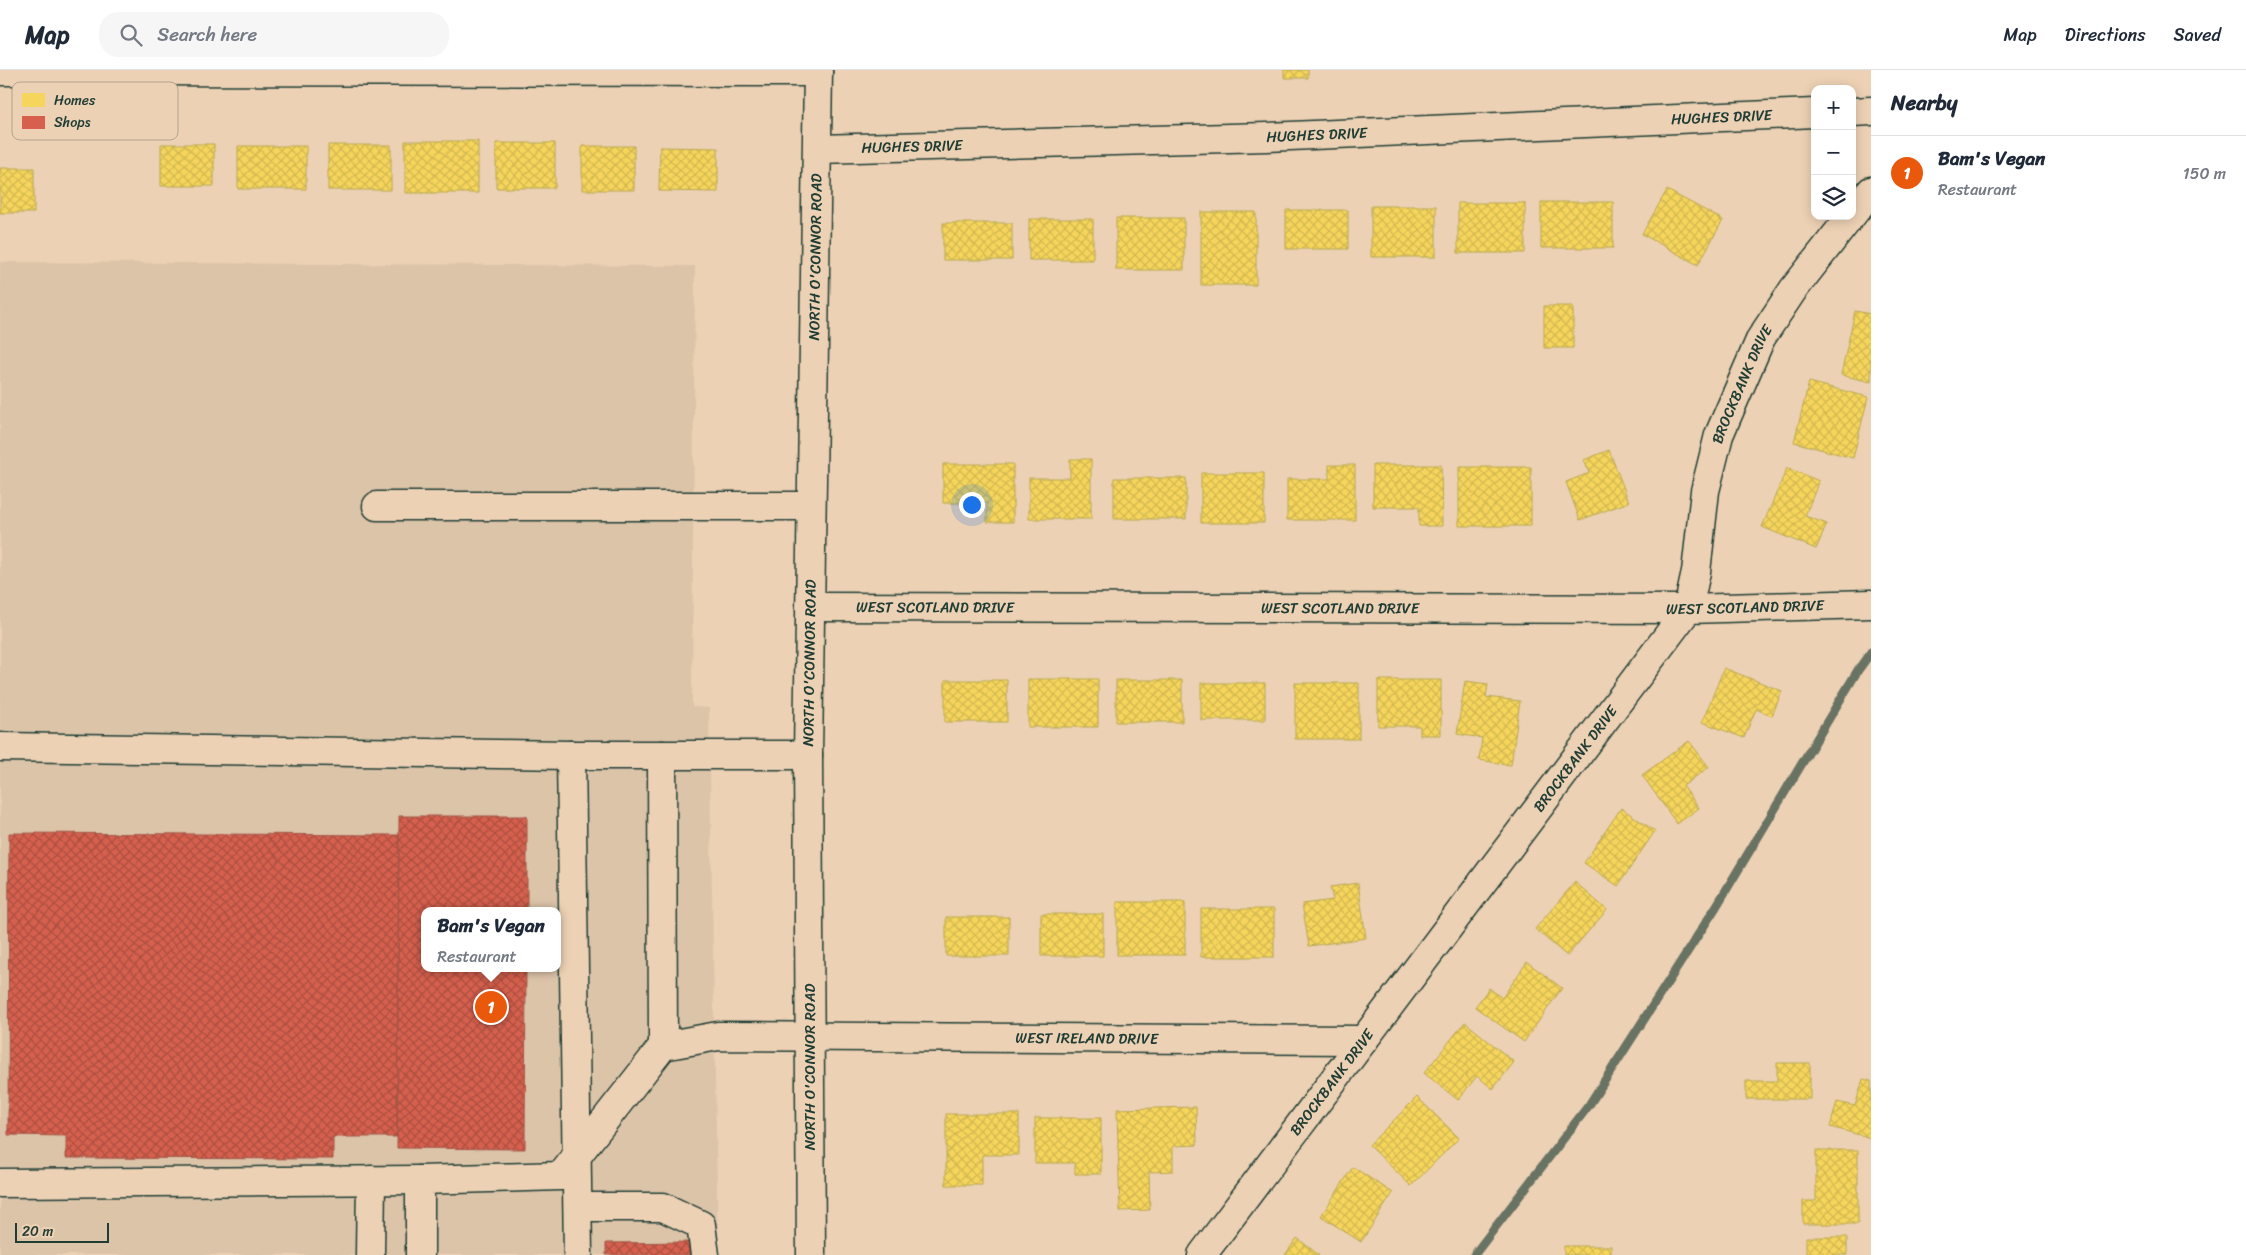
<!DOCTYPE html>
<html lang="en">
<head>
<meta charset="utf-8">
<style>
  :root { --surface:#fff; --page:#f6f6f7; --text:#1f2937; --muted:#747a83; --line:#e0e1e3; --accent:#ea580c }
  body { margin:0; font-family:Sriracha,sans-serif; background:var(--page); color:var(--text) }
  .controls { position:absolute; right:15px; top:15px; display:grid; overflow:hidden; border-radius:10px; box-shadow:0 2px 12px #0003 }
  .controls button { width:45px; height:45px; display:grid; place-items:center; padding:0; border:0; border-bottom:1px solid var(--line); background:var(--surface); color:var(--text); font:25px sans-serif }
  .scale { position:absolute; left:15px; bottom:12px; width:94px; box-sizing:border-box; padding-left:5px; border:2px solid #1f3d34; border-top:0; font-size:14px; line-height:18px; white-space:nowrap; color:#1f3d34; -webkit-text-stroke:4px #edd1b4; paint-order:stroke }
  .you { position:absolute; left:971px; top:434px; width:18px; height:18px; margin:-12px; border:4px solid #fff; border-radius:50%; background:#1a73e8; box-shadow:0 0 0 8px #1a73e833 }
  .badge { display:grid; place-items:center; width:32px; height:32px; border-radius:50%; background:var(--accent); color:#fff; font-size:16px; font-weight:700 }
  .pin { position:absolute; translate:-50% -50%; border:2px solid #fff; box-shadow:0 1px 5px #0006 }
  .popup { position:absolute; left:421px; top:837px; width:140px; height:65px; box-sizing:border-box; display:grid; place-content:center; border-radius:10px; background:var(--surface); filter:drop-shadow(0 1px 4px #0005); font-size:16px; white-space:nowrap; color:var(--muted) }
  .popup b { font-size:19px; color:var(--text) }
  .popup::after { content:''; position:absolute; left:50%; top:100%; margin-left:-10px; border:10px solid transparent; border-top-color:var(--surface) }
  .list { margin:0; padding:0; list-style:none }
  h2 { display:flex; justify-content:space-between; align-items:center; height:65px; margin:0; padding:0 20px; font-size:21px }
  h2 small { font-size:16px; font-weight:400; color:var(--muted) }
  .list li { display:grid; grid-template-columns:32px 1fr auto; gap:15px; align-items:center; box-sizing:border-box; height:75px; padding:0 20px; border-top:1px solid var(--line) }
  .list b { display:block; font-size:19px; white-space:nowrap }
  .list p { margin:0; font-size:16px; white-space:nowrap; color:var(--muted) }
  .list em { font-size:16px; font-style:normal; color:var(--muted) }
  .icon { flex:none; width:28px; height:28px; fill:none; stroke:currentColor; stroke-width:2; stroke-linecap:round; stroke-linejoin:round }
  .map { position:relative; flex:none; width:1871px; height:1185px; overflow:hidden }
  header { display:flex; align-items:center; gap:30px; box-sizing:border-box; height:70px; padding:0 25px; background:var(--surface); border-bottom:1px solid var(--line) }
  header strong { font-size:24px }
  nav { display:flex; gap:28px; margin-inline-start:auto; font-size:18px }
  .search { width:350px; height:45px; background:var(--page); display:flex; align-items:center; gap:12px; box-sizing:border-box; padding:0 18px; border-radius:20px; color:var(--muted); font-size:19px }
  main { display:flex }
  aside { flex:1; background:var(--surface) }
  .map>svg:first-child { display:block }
</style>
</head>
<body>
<header>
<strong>Map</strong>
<div class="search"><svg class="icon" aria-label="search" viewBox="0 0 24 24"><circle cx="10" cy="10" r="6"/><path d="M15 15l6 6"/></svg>Search here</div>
<nav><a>Map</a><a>Directions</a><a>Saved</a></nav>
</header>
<main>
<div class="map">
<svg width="1871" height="1185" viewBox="0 0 1871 1185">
  <defs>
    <pattern id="homes-cross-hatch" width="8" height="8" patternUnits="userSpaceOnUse" patternTransform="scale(1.25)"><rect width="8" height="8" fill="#f6d55c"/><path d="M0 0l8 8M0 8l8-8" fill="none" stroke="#d2b851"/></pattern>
    <pattern id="shops-cross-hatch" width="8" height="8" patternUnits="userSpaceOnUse" patternTransform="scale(1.25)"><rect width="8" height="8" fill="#d6604d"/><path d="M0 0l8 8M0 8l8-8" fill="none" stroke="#ad5041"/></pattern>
  </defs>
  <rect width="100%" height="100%" fill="#edd1b4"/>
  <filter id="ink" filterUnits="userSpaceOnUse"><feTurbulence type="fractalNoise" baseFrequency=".02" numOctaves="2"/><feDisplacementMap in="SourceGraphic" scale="10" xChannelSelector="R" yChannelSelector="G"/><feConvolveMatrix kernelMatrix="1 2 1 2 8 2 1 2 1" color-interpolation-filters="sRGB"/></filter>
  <g filter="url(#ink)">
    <!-- built -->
    <path fill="#dcc4a9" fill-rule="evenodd" d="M0 192 695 196 692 637 709 638 718 1185H0ZM425 841H557V898H425Z"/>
    <!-- homes -->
    <path fill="url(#homes-cross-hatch)" stroke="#b6a750" d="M1284 0H1308V8H1284Z
      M405 71H478V123H405Z
      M496 73H555V118H496Z
      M161 74H214V116H161Z
      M328 75H391V120H328Z
      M238 76H306V119H238Z
      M582 76H634V120H582Z
      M660 77 718 78V122L659 121Z
      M0 98H34V143H0Z
      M1667 120 1723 150 1698 195 1642 164Z
      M1541 132H1613V178H1541Z
      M1458 133H1525V183H1458Z
      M1371 136H1436V187H1371Z
      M1286 140H1348V179H1286Z
      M1201 142H1256V215H1201Z
      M1116 148H1184V200H1116Z
      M1029 149H1093V190H1029Z
      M943 153H1012V190H943Z
      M1544 236H1573V278H1544Z
      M1855 241 1871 244V312L1841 305Z
      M1809 312 1868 327 1853 388 1794 372Z
      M1609 380 1629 432 1580 450 1566 412 1589 403 1584 390Z
      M1070 389H1091V449H1029V408H1070Z
      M943 394H1013V452H987V433H943Z
      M1329 395H1355V450H1287V409H1329Z
      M1373 395H1441L1442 456H1419V437H1373Z
      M1459 397H1531V456H1459Z
      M1787 398 1819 411 1805 446 1827 454 1816 479 1762 457Z
      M1201 403H1264V453H1201Z
      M1114 408H1186V449H1114Z
      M1724 598 1782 621 1772 646 1756 639 1744 668 1702 652Z
      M1028 609H1098V657H1028Z
      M945 610H1007V652H945Z
      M1116 610H1182V652H1116Z
      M1378 610H1441V665H1420V656H1378Z
      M1465 611 1488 614 1486 627 1520 631 1511 695 1479 690 1482 668 1457 664Z
      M1201 613H1265V650H1201Z
      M1295 613H1359V669H1295Z
      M1689 671 1709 697 1683 716 1699 738 1677 754 1642 705Z
      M1621 738 1655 761 1618 816 1584 793Z
      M1575 812 1607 840 1567 886 1535 859Z
      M1358 813 1366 868 1309 876 1302 834 1333 830 1330 817Z
      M1117 832H1185V885H1117Z
      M1201 839H1274V887H1201Z
      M1041 844H1103V886H1041Z
      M946 847H1009V886H946Z
      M1527 892 1562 918 1524 972 1475 937 1489 918 1502 928Z
      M1465 952 1514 992 1493 1019 1477 1006 1458 1030 1424 1003Z
      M1777 993H1810V1029H1746V1011H1777Z
      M1863 1009 1871 1011V1068L1830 1057 1837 1032 1855 1036Z
      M1417 1027 1459 1068 1411 1116 1369 1075Z
      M1196 1037 1197 1075 1173 1076V1101L1149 1102 1150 1140 1120 1141 1117 1039Z
      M946 1044H1019V1085H982V1115H946Z
      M1035 1048H1101V1104H1075V1093H1035Z
      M1816 1080H1858V1154H1803V1131H1816Z
      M1353 1097 1393 1123 1361 1172 1321 1146Z
      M1806 1167H1847V1185H1806Z
      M1297 1168 1319 1185H1285Z
      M1564 1176H1611V1185H1564Z"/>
    <!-- shops -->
    <path fill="url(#shops-cross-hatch)" stroke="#9f5646" d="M399 746H527V841H425V898H526L525 1079 397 1078Z
      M9 763 399 765 397 1067H333V1089L66 1088V1066L8 1065Z
      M690 1172V1185H606V1173Z"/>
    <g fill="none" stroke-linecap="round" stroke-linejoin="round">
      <!-- stream -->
      <path stroke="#697363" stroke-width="9" d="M1474 1185 1589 1035 1716 837 1858 600 1871 582"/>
      <defs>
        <g id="minor">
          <path d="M0 1 818 2"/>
          <path d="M1852 42 1871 41"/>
          <path id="s1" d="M818 79 1267 67 1815 43"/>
          <path d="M1852 145 1871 121"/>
          <path d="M377 436H811"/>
          <path id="s2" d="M810 537 1688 539 1871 534"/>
          <path d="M0 677 571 685"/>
          <path d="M662 685 663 976"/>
          <path d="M0 1113 420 1110"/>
          <path d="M578 1137H663L701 1155 705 1185"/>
          <path d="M370 1185 371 1110"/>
          <path id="s3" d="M420 1185V1110L561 1106 663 976 718 966 1364 970"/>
          <path d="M578 1185 571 685H808"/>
          <path id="s4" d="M1202 1185 1688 539 1696 502 1705 421 1719 365 1761 268 1793 220 1851 146"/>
        </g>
        <g id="major">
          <path id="s5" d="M811 1185 808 685 818 0"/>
        </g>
      </defs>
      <!-- minor casing -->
      <use href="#minor" stroke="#1f3d34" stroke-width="31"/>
      <!-- major casing -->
      <use href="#major" stroke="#1f3d34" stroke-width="31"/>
      <!-- minor -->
      <use href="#minor" stroke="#edd1b4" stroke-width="28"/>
      <!-- major -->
      <use href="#major" stroke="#edd1b4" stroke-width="28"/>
    </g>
  </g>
  <g text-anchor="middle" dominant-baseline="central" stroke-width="5" stroke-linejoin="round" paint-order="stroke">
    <!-- street labels -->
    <g font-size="15" fill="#1f3d34" stroke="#edd1b4">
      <text stroke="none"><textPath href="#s1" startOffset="904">HUGHES DRIVE</textPath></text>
      <text stroke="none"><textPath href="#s1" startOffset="499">HUGHES DRIVE</textPath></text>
      <text stroke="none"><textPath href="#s1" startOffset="94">HUGHES DRIVE</textPath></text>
      <text stroke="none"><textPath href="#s5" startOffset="998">NORTH O'CONNOR ROAD</textPath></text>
      <text stroke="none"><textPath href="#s4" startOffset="1041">BROCKBANK DRIVE</textPath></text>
      <text stroke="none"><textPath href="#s2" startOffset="125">WEST SCOTLAND DRIVE</textPath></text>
      <text stroke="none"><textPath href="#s2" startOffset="935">WEST SCOTLAND DRIVE</textPath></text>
      <text stroke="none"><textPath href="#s2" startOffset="530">WEST SCOTLAND DRIVE</textPath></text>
      <text stroke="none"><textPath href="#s5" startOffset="592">NORTH O'CONNOR ROAD</textPath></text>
      <text stroke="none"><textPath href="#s4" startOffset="621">BROCKBANK DRIVE</textPath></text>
      <text stroke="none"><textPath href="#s3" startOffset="806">WEST IRELAND DRIVE</textPath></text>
      <text transform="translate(810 997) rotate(-90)">NORTH O'CONNOR ROAD</text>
      <text stroke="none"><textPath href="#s4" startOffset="216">BROCKBANK DRIVE</textPath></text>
    </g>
  </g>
  <!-- legend -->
  <rect x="12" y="12" width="166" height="58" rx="8" fill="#edd1b4" stroke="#afa58e" stroke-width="1"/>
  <rect x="22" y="23" width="23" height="14" fill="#f6d55c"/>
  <rect x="22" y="46" width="23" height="13" fill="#d6604d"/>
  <g font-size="14" fill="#1f3d34">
    <text x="54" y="35">Homes</text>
    <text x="54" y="57">Shops</text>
  </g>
</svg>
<div class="controls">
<button>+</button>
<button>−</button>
<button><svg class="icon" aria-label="layers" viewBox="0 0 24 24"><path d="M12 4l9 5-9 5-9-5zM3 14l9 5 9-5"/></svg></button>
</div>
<div class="scale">20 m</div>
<div class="you"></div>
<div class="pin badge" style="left:491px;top:937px">1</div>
<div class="popup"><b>Bam's Vegan</b>Restaurant</div>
</div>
<aside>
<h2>Nearby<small></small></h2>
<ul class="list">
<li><span class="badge">1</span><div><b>Bam's Vegan</b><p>Restaurant</p></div><em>150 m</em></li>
</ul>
</aside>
</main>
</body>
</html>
